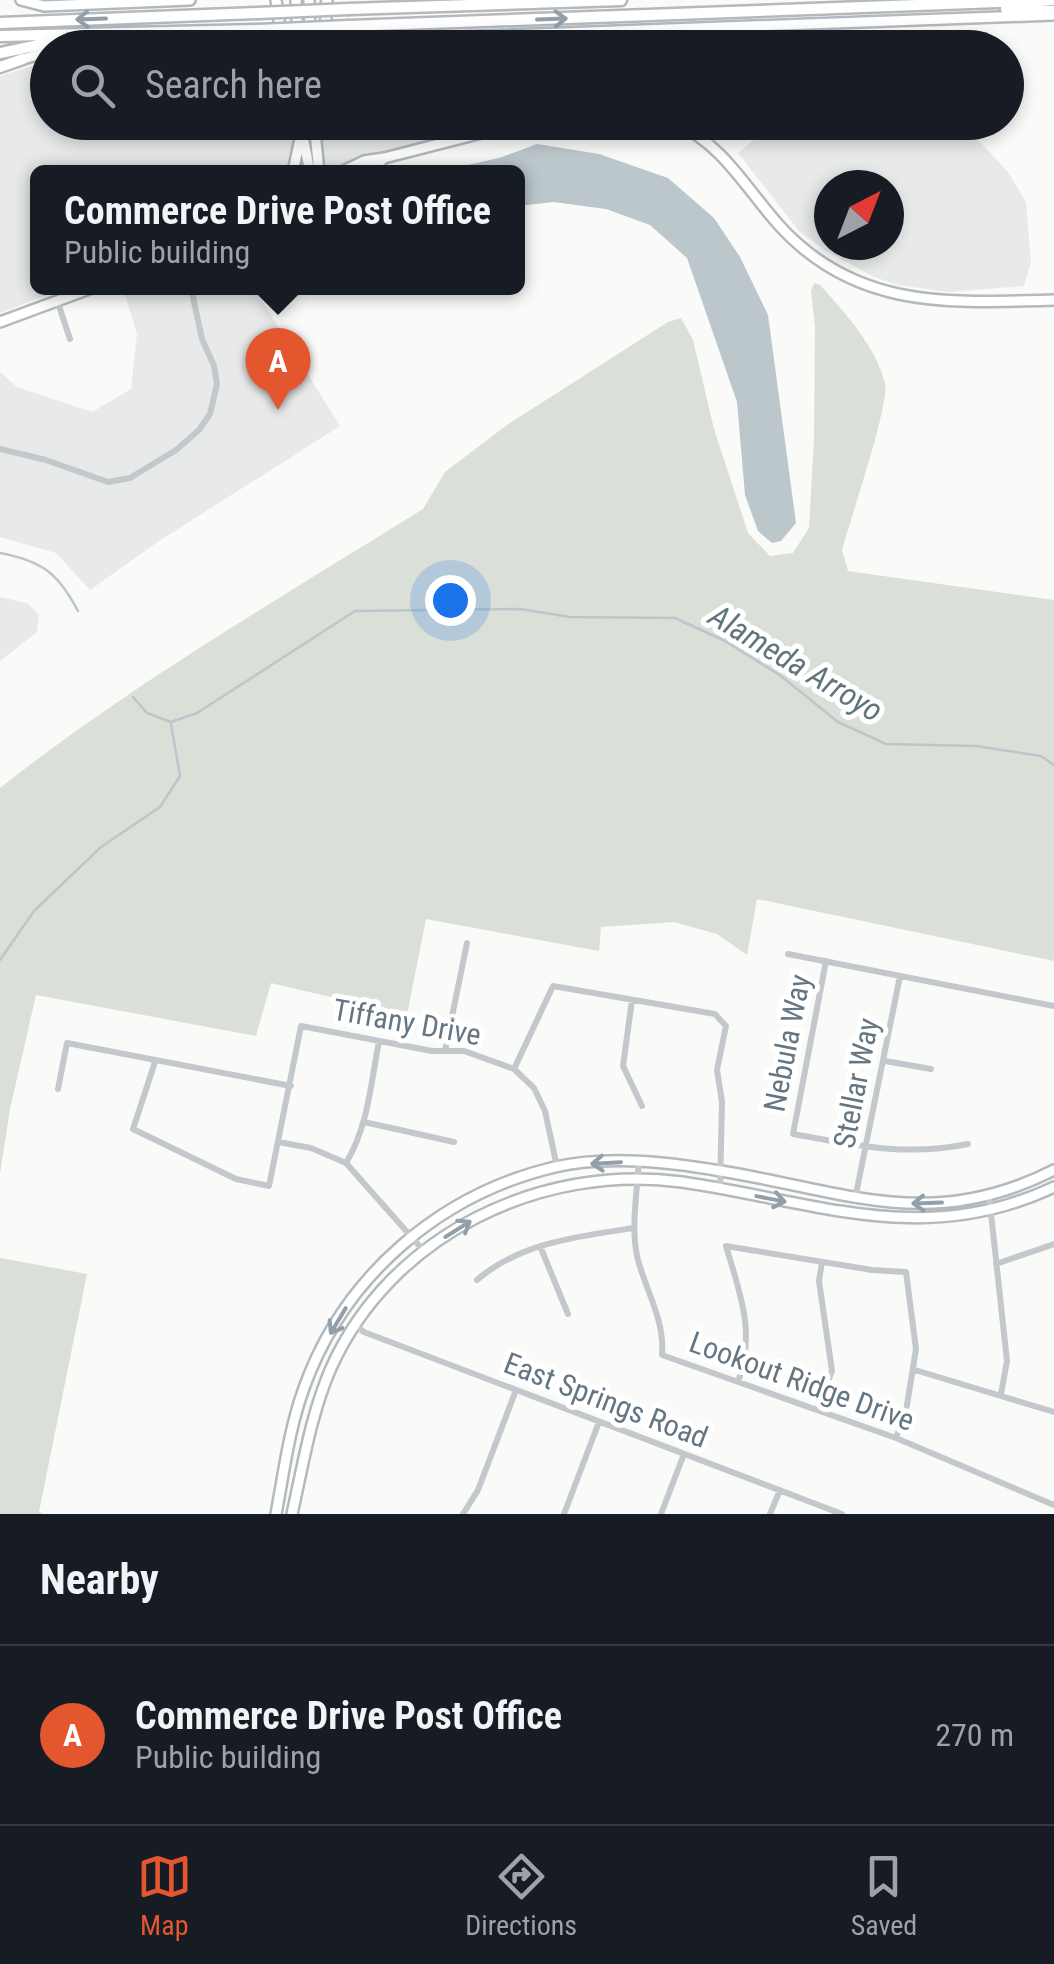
<!DOCTYPE html>
<html lang="en">
<head>
<meta charset="utf-8">
<style>
  :root { --surface:#171b24; --page:#20242c; --text:#f1f3f6; --muted:#9ea1a6; --line:#363941; --accent:#e4572e }
  body { margin:0; font-family:"Roboto Condensed",sans-serif; background:var(--page); color:var(--text) }
  .compass { position:absolute; left:814px; top:170px; width:90px; height:90px; border-radius:50%; background:var(--surface); box-shadow:0 5px 15px #0003; rotate:42deg }
  .you { position:absolute; left:450px; top:600px; width:35px; height:35px; margin:-25px; border:8px solid #fff; border-radius:50%; background:#1a73e8; box-shadow:0 0 0 15px #1a73e833 }
  .badge { display:grid; place-items:center; width:65px; height:65px; border-radius:50%; background:var(--accent); color:#fff; font-size:32px; font-weight:700 }
  .pin { position:absolute; translate:-50% -82px; filter:drop-shadow(0 2px 5px #0008) }
  .pin::after { content:''; position:absolute; top:52px; width:35px; height:30px; background:inherit; clip-path:polygon(0 0,100% 0,50% 100%) }
  .popup { position:absolute; left:30px; top:165px; width:495px; height:130px; box-sizing:border-box; display:grid; place-content:center; border-radius:15px; background:var(--surface); filter:drop-shadow(0 2px 8px #0005); font-size:32px; white-space:nowrap; color:var(--muted) }
  .popup b { font-size:38px; color:var(--text) }
  .popup::after { content:''; position:absolute; left:50%; top:100%; margin-left:-20px; border:20px solid transparent; border-top-color:var(--surface) }
  .list { margin:0; padding:0; list-style:none }
  h2 { display:flex; justify-content:space-between; align-items:center; height:130px; margin:0; padding:0 40px; font-size:42px }
  h2 small { font-size:32px; font-weight:400; color:var(--muted) }
  .list li { display:grid; grid-template-columns:65px 1fr auto; gap:30px; align-items:center; box-sizing:border-box; height:180px; padding:0 40px; border-top:2px solid var(--line) }
  .list b { display:block; font-size:38px; white-space:nowrap }
  .list p { margin:0; font-size:32px; white-space:nowrap; color:var(--muted) }
  .list em { font-size:32px; font-style:normal; color:var(--muted) }
  .icon { flex:none; width:55px; height:55px; fill:none; stroke:currentColor; stroke-width:2; stroke-linecap:round; stroke-linejoin:round }
  .map { position:relative; flex:none; width:1054px; height:1514px; overflow:hidden }
  .search { position:absolute; background:var(--surface); box-shadow:0 5px 15px #0003; left:30px; right:30px; top:30px; height:110px; display:flex; align-items:center; gap:25px; box-sizing:border-box; padding:0 35px; border-radius:55px; color:var(--muted); font-size:38px }
  .sheet { height:310px; background:var(--surface) }
  nav { display:flex; justify-content:space-around; align-items:center; box-sizing:border-box; height:140px; border-top:2px solid var(--line); background:var(--surface); font-size:28px; color:var(--muted) }
  nav a { display:grid; justify-items:center; gap:5px }
  nav .on { color:var(--accent) }
  .map>svg:first-child { display:block }
</style>
</head>
<body>
<div class="map">
<svg width="1054" height="1514" viewBox="0 0 1054 1514">
  <rect width="100%" height="100%" fill="#fafaf8"/>
  <!-- built -->
  <path fill="#e8e9e9" fill-rule="evenodd" d="M534 39V48L289 47Z
    M47 61 48 122 494 123 344 165 333 172H38V288H66L0 313V76Z
    M774 123H962L1008 172 1026 202 1031 262 1024 286 948 292 897 285 872 276 823 249 799 231 738 153ZM889 185V245H829V185Z
    M123 288H254L340 426 159 541 90 590 56 553 0 537V372L17 387 92 412 131 389 137 334Z
    M0 597 27 603 39 614 37 632 0 661Z"/>
  <!-- green -->
  <path fill="#dadfd7" d="M814 283 820 285C845 313 875 345 885 383 890 404 850 520 842 550L848 571 1054 600V961L757 899 747 955 717 934 674 922 601 927 599 951 426 919 407 1015 271 983 256 1036 36 995 10 1109 0 1174V788C133 683 279 599 423 509L445 472 507 425 668 322 681 318 693 340 714 429 748 533 770 556 793 553 809 528 814 438 815 326 811 291Z
    M0 1258 87 1274 39 1512 44 1514H0Z"/>
  <!-- water -->
  <path fill="#bbc7cb" d="M537 144 599 154 668 178 714 218 740 257 768 315 796 523 781 541 772 543 758 531 745 495 737 402 687 258 650 225 606 209 553 202 518 206V172H436L499 158Z"/>
  <g fill="none" stroke-linecap="round" stroke-linejoin="round">
    <!-- stream -->
    <path stroke="#bbc7cb" stroke-width="2.5" d="M0 553C42 561 58 573 78 611
      M133 697 147 713 171 722 197 713 355 611 520 609 570 617 675 618 725 641 781 676 838 722 886 744 976 746 1041 756 1054 765
      M0 960 34 911 101 847 160 807 180 776 171 724"/>
    <defs>
      <path id="secondary" d="M21 0 44 6 190 0
        M276 0 280 27 277 35
        M296 0 298 35
        M309 0 310 35
        M327 0C323 15 326 33 340 40
        M153 48 1054 15
        M23 59 48 52
        M300 122 310 172
        M314 122 319 172
        M674 122C723 145 743 184 777 223 854 310 949 303 1054 300
        M293 172 300 139
        M341 172 364 161 384 158 525 122
        M365 172 382 160
        M0 322 92 288
        M276 1514C284 1472 289 1429 304 1388 344 1276 440 1194 555 1167 608 1155 668 1162 721 1171 845 1191 930 1233 1054 1170
        M292 1514C303 1465 311 1414 331 1368 391 1234 542 1163 682 1182 814 1201 923 1249 1054 1187"/>
      <path id="highway" d="M349 9 621 0
        M1006 9 1054 11
        M0 23 258 13
        M349 26 1053 0
        M0 36 259 30
        M0 53 58 41
        M0 67 23 59"/>
    </defs>
    <!-- secondary casing -->
    <use href="#secondary" stroke="#b3babf" stroke-width="14"/>
    <!-- highway casing -->
    <use href="#highway" stroke="#b4b9bd" stroke-width="15"/>
    <!-- street -->
    <path stroke="#c3c8cc" stroke-width="6" d="M57 300 70 339
      M0 449 46 460 108 482 130 478 176 450 199 430 210 414 217 384 214 366 202 339 191 288
      M788 954 1054 1006
      M826 961 793 1134C855 1145 905 1157 968 1144
      M632 1000 623 1066 642 1106
      M445 1051 467 943
      M885 1061 931 1069
      M155 1062 133 1129 236 1179 269 1186 301 1026 432 1051H464L514 1069 534 1088 545 1111 557 1167
      M514 1069 553 986 715 1014 726 1026 717 1070 722 1102 720 1189
      M58 1089 67 1043 291 1086
      M364 1122 454 1142
      M278 1142 311 1148 346 1163 423 1250
      M639 1161C637 1192 631 1226 637 1256 645 1290 665 1319 662 1355L896 1438 1054 1505
      M346 1163C368 1127 371 1083 379 1041
      M989 1195 1007 1361 1001 1394
      M855 1199 900 976
      M540 1246 568 1314
      M996 1264 1054 1244
      M477 1280C519 1243 580 1236 634 1228
      M356 1326 364 1332 842 1514
      M915 1370 1054 1412
      M738 1382C756 1332 740 1294 726 1246L872 1270 906 1272 916 1349 906 1411 896 1438
      M817 1410 832 1371 819 1281 822 1262
      M463 1514 478 1490 516 1390
      M564 1514 599 1422
      M661 1514 684 1454
      M770 1514 780 1490"/>
    <!-- secondary -->
    <use href="#secondary" stroke="#fff" stroke-width="9"/>
    <!-- highway -->
    <use href="#highway" stroke="#fff" stroke-width="10"/>
    <defs>
      <path id="highway-bridge" d="M258 13 349 9
        M259 30 349 26"/>
    </defs>
    <!-- highway-bridge casing -->
    <use href="#highway-bridge" stroke="#b4b9bd" stroke-width="15" stroke-linecap="butt"/>
    <!-- highway-bridge -->
    <use href="#highway-bridge" stroke="#fff" stroke-width="10"/>
  </g>
  <!-- one-way arrows -->
  <defs><path id="oneway-shaft" d="M-6 0H5M1.5-3L5.5 0L1.5 3" fill="none" stroke-width="1.6" stroke-linecap="round" stroke-linejoin="round" transform="scale(2.5)"/></defs>
  <g stroke="#939fa8">
    <use href="#oneway-shaft" transform="translate(91 19) rotate(178)"/>
    <use href="#oneway-shaft" transform="translate(552 19) rotate(-2)"/>
    <use href="#oneway-shaft" transform="translate(606 1163) rotate(177)"/>
    <use href="#oneway-shaft" transform="translate(771 1199) rotate(11)"/>
    <use href="#oneway-shaft" transform="translate(927 1203) rotate(178)"/>
    <use href="#oneway-shaft" transform="translate(458 1229) rotate(-32)"/>
    <use href="#oneway-shaft" transform="translate(338 1321) rotate(121)"/>
  </g>
  <g text-anchor="middle" dominant-baseline="central" stroke-width="10" stroke-linejoin="round" paint-order="stroke">
    <!-- street labels -->
    <g font-size="30" fill="#657683" stroke="#fff">
      <text transform="translate(407 1022) rotate(10)">Tiffany Drive</text>
      <text transform="translate(787 1043) rotate(-79)">Nebula Way</text>
      <text transform="translate(856 1083) rotate(-79)">Stellar Way</text>
      <text transform="translate(802 1381) rotate(20)">Lookout Ridge Drive</text>
      <text transform="translate(606 1400) rotate(21)">East Springs Road</text>
    </g>
    <!-- water labels -->
    <g font-size="32" font-style="italic" fill="#60757c" stroke="#fff">
      <text transform="translate(796 663) rotate(31)">Alameda Arroyo</text>
    </g>
  </g>
</svg>
<svg class="compass" viewBox="-18 -18 36 36"><path d="M0-13l5 13h-10z" fill="#e53935"/><path d="M0 13l5-13h-10z" fill="#9ea1a6"/></svg>
<div class="you"></div>
<div class="pin badge" style="left:278px;top:410px">A</div>
<div class="popup"><b>Commerce Drive Post Office</b>Public building</div>
<div class="search"><svg class="icon" aria-label="search" viewBox="0 0 24 24"><circle cx="10" cy="10" r="6"/><path d="M15 15l6 6"/></svg>Search here</div>
</div>
<section class="sheet">
<h2>Nearby<small></small></h2>
<ul class="list">
<li><span class="badge">A</span><div><b>Commerce Drive Post Office</b><p>Public building</p></div><em>270 m</em></li>
</ul>
</section>
<nav>
<a class="on"><svg class="icon" aria-label="map" viewBox="0 0 24 24"><path d="M3 6l6-2 6 2 6-2v14l-6 2-6-2-6 2zM9 4v14M15 6v14"/></svg>Map</a>
<a><svg class="icon" aria-label="directions" viewBox="0 0 24 24"><path d="M12 3l9 9-9 9-9-9zM9 14v-3h6M13 9l2 2-2 2"/></svg>Directions</a>
<a><svg class="icon" aria-label="saved" viewBox="0 0 24 24"><path d="M7 4h10v16l-5-4-5 4z"/></svg>Saved</a>
</nav>
</body>
</html>
